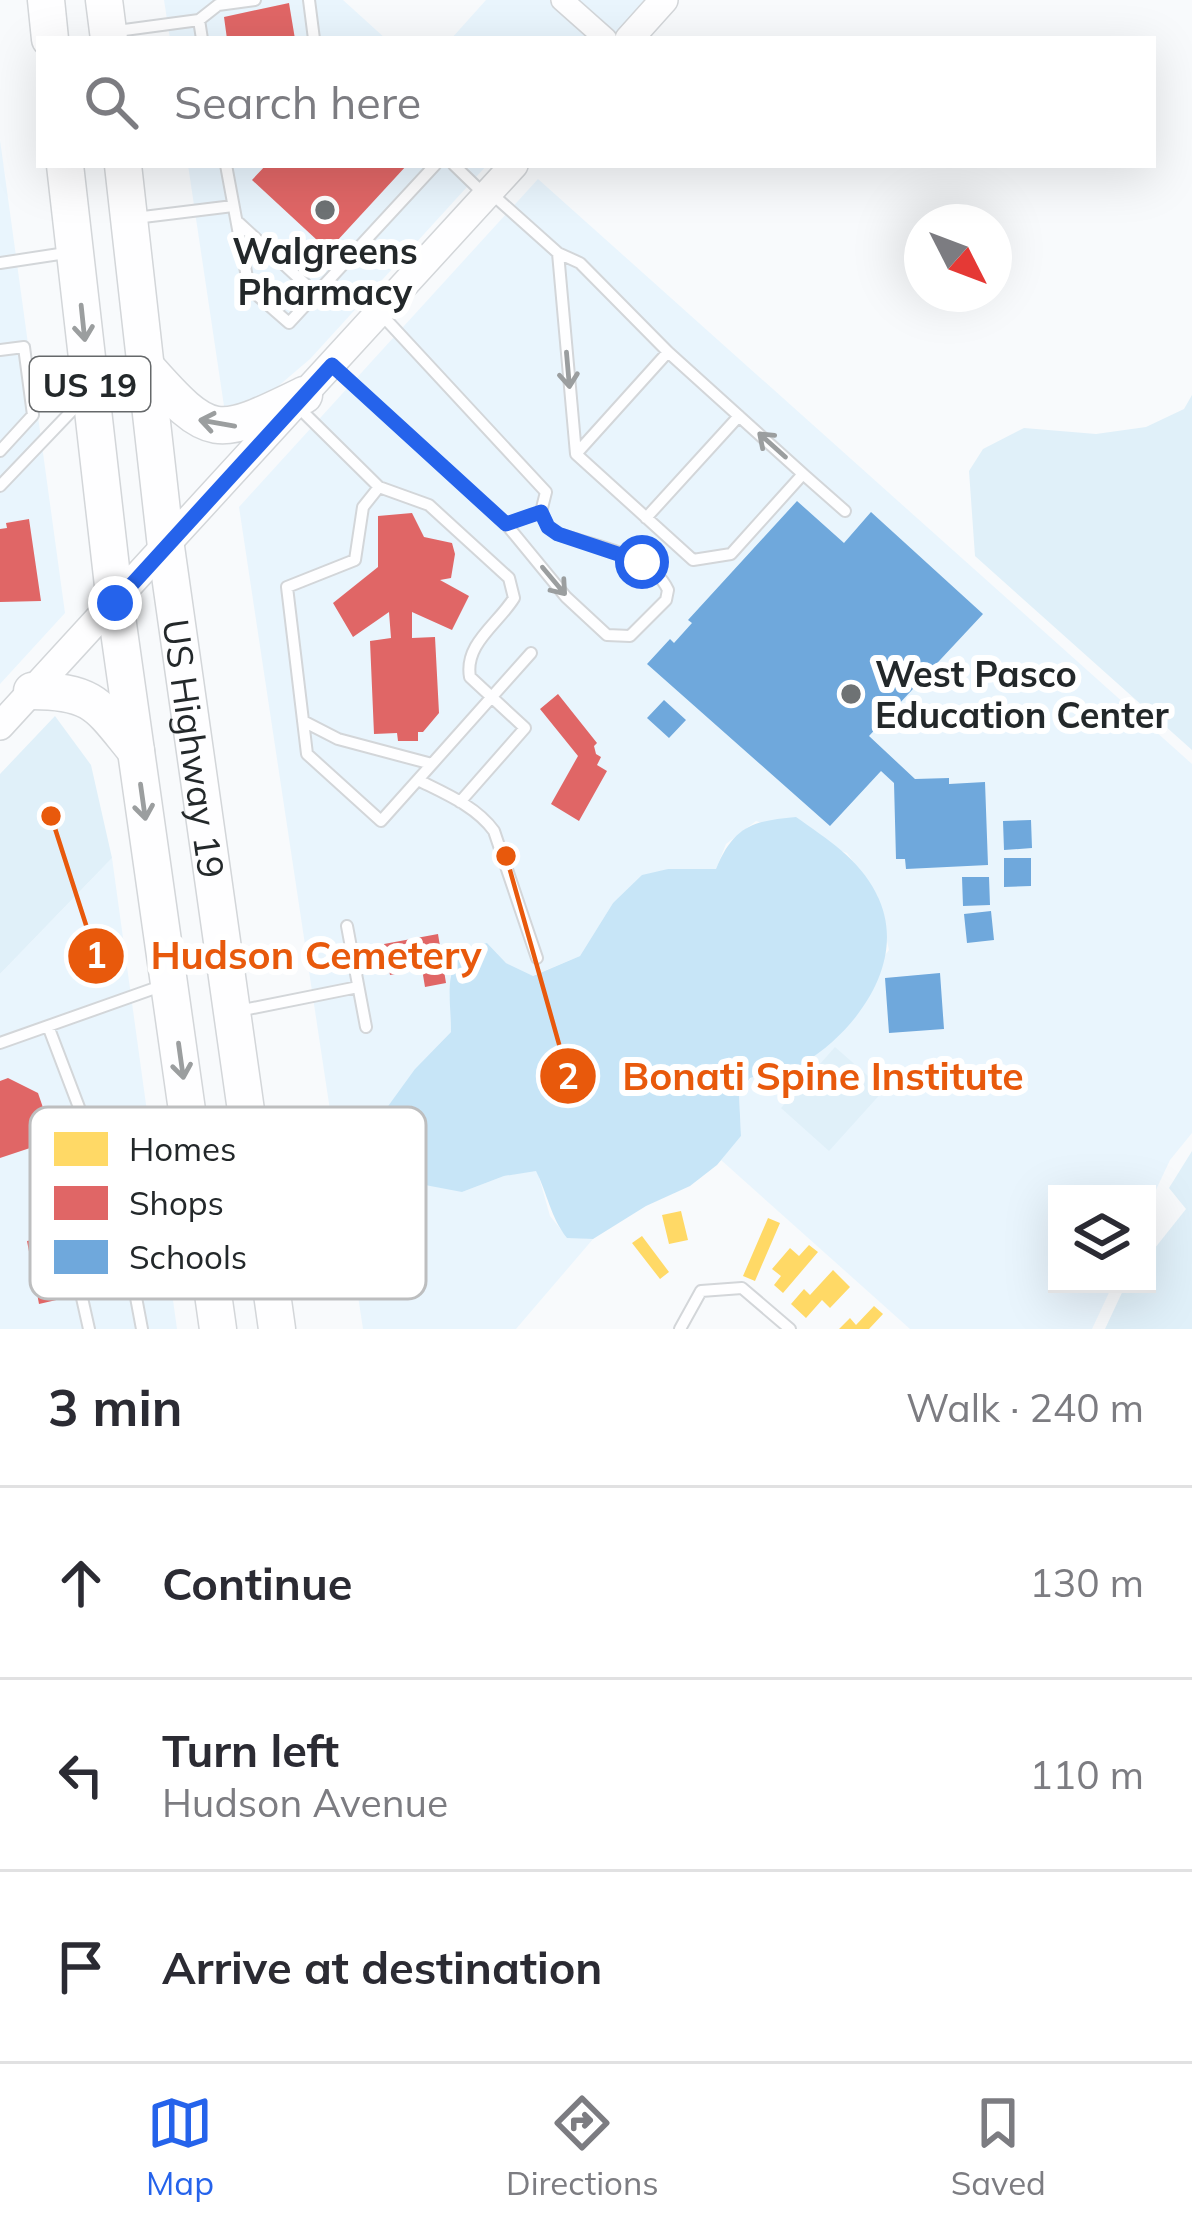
<!DOCTYPE html>
<html lang="en">
<head>
<meta charset="utf-8">
<style>
  :root { --surface:#fff; --page:#f7f7f7; --text:#2b2b33; --muted:#7c7c81; --line:#e1e1e2; --accent:#2563eb }
  body { margin:0; font-family:Mulish,sans-serif; background:var(--page); color:var(--text) }
  .controls { position:absolute; right:36px; bottom:36px; display:grid; overflow:hidden; border-radius:0px; box-shadow:0 12px 48px #0002 }
  .controls button { width:108px; height:108px; display:grid; place-items:center; padding:0; border:0; border-bottom:3px solid var(--line); background:var(--surface); color:var(--text); font:60px sans-serif }
  .compass { position:absolute; left:904px; top:204px; width:108px; height:108px; border-radius:50%; background:var(--surface); box-shadow:0 12px 48px #0002; rotate:132deg }
  .stop { position:absolute; width:36px; height:36px; margin:-27px; border:9px solid #2563eb; border-radius:50%; background:#fff }
  .stop.end { background:#2563eb; border-color:#fff; box-shadow:0 3px 12px #0008 }
  .list { margin:0; padding:0; list-style:none }
  h2 { display:flex; justify-content:space-between; align-items:center; height:156px; margin:0; padding:0 48px; font-size:51px }
  h2 small { font-size:39px; font-weight:400; color:var(--muted) }
  .list li { display:grid; grid-template-columns:78px 1fr auto; gap:36px; align-items:center; box-sizing:border-box; height:192px; padding:0 48px; border-top:3px solid var(--line) }
  .list b { display:block; font-size:45px; white-space:nowrap }
  .list p { margin:0; font-size:39px; white-space:nowrap; color:var(--muted) }
  .list em { font-size:39px; font-style:normal; color:var(--muted) }
  .icon { flex:none; width:66px; height:66px; fill:none; stroke:currentColor; stroke-width:2; stroke-linecap:round; stroke-linejoin:round }
  .map { position:relative; flex:none; width:1192px; height:1329px; overflow:hidden }
  .search { position:absolute; background:var(--surface); box-shadow:0 12px 48px #0002; left:36px; right:36px; top:36px; height:132px; display:flex; align-items:center; gap:30px; box-sizing:border-box; padding:0 42px; border-radius:0px; color:var(--muted); font-size:45px }
  .sheet { height:732px; background:var(--surface) }
  nav { display:flex; justify-content:space-around; align-items:center; box-sizing:border-box; height:168px; border-top:3px solid var(--line); background:var(--surface); font-size:33px; color:var(--muted) }
  nav a { display:grid; justify-items:center; gap:6px }
  nav .on { color:var(--accent) }
  .map>svg:first-child { display:block }
</style>
</head>
<body>
<div class="map">
<svg width="1192" height="1329" viewBox="0 0 1192 1329">
  <rect width="100%" height="100%" fill="#f8fafc"/>
  <!-- built -->
  <path fill="#e9f5fd" d="M164 0H343L386 39H170Z
    M486 0H648L614 39H451Z
    M0 140 65 613 0 684Z
    M188 165H487L310 359 262 400 224 406Z
    M538 179 1192 764V1133L1170 1160 1147 1209V1194H1057V1284H1113L1092 1329H910L721 1160 741 1136 739 1095 751 1078 801 1065 889 950 877 895 847 853 756 821 726 844 716 869H668L613 903 580 956 532 976 506 963 487 943 450 986 451 1032 415 1069 462 1192 504 1176 537 1170 550 1216 567 1237 593 1239 516 1329H363L239 507Z
    M112 858 177 1329H0V974Z"/>
  <!-- green -->
  <path fill="#e0f0f9" d="M1192 395V750L975 556 969 471 983 449 1024 428 1096 434 1146 427 1184 409Z
    M55 716 91 765 112 858 0 974V774Z
    M835 1047 884 1090 829 1151 781 1108Z
    M1192 1151V1329H1105L1126 1284H1147V1258L1186 1209 1169 1188Z"/>
  <!-- forest -->
  <path fill="#c7e5f7" d="M796 817C827 839 859 859 876 893 910 958 859 1029 804 1063 789 1072 767 1073 750 1078L739 1095 741 1136 717 1165 690 1186 646 1206 593 1239 567 1238C550 1216 548 1195 536 1171L504 1176 462 1192 425 1185 385 1167 386 1109 415 1069 451 1032C451 993 439 954 487 943L506 963 533 976 580 956 613 903 642 875 668 869H716C734 826 752 821 796 817Z"/>
  <!-- homes -->
  <path fill="#ffd966" d="M681 1211 688 1240 669 1244 662 1215Z
    M768 1218 780 1223 755 1281 743 1276Z
    M642 1236 669 1272 660 1279 632 1243Z
    M809 1245 818 1252 783 1293 774 1285 781 1276 772 1269 790 1248 799 1256Z
    M833 1270 850 1287 830 1308 822 1300 806 1318 791 1304 804 1289 810 1295Z
    M874 1306 883 1314 869 1329H839L850 1318 856 1325Z"/>
  <!-- shops -->
  <path fill="#e06666" d="M289 3 295 39H227L224 17Z
    M266 165H407L336 242 318 241 252 180Z
    M412 513 424 537 452 543 455 554 451 578 440 580 469 596 452 630 412 612V638L435 637 439 713 423 732H418V741H398L397 733 374 734 370 641 391 638 389 612 353 637 333 603 378 567V516Z
    M29 519 41 601 0 602V529L7 528 6 523Z
    M558 694 597 743 594 746 596 754 601 757 597 765 607 771 579 821 551 804 578 756 540 709Z
    M438 934 446 983 425 987 422 969 390 975 384 944Z
    M8 1078 38 1093 54 1140 0 1158V1081Z
    M118 1222 126 1269 62 1281 65 1298 39 1304 27 1241Z"/>
  <!-- schools -->
  <path fill="#6fa8dc" d="M797 501 844 543 871 512 983 614 869 736 915 779 949 778V784L985 782 988 865 906 869 905 859H896L894 783 881 771 830 826 647 664 670 639 674 643 692 623 688 620Z
    M664 700 686 720 669 738 647 718Z
    M1031 820 1032 848 1004 850 1003 821Z
    M1004 858H1031V886L1004 887Z
    M962 877H989L990 905 963 906Z
    M991 911 994 940 967 943 964 914Z
    M940 973 944 1029 889 1033 885 978Z"/>
  <g fill="none" stroke-linecap="round" stroke-linejoin="round">
    <defs>
      <path id="lane" d="M309 0 314 39
        M199 20 218 5 255 0
        M117 31 199 20 202 39
        M226 165 249 288 289 323 435 165
        M454 165 486 196
        M492 194 558 253 580 263 668 352 803 474 731 554 693 560 576 454 558 253
        M135 218 233 206
        M239 223 316 294
        M0 263 66 253
        M380 313 546 492 541 512 506 524
        M0 350 24 347 33 415 0 451
        M333 366 506 524 566 597 607 635 630 636 666 600 668 590C651 553 594 546 558 534L548 527 541 512
        M298 407 379 487 429 505 509 578 514 598C498 624 464 644 470 677L525 728 460 802
        M576 454 668 352
        M803 474 845 511
        M0 486 84 398
        M379 487 363 507 355 560 287 587 307 754 381 821 432 764
        M646 518 739 416
        M303 721 338 739 432 764 531 653
        M418 780C444 793 476 806 494 831L537 958
        M347 926 366 1027
        M238 1011 358 987
        M48 1026 80 1110
        M0 1043 161 986
        M89 1329 58 1191 114 1181
        M142 1329 114 1181 183 1130
        M680 1329 701 1291 742 1288 790 1329"/>
      <path id="street" d="M562 0 606 39"/>
      <path id="secondary" d="M629 39 664 0
        M0 726 514 165"/>
      <g id="highway">
        <path d="M46 0 50 39"/>
        <path d="M104 0 109 39"/>
        <path d="M65 165 115 603 218 1329"/>
        <path id="s1" d="M123 165 166 547 277 1329"/>
        <path d="M145 366C211 441 216 438 304 395"/>
        <path d="M32 691C94 691 99 706 136 751"/>
      </g>
    </defs>
    <!-- lane casing -->
    <use href="#lane" stroke="#d3d6d9" stroke-width="14"/>
    <!-- street casing -->
    <use href="#street" stroke="#d3d6d9" stroke-width="24"/>
    <!-- secondary casing -->
    <use href="#secondary" stroke="#d3d6d9" stroke-width="30"/>
    <!-- highway casing -->
    <use href="#highway" stroke="#d3d6d9" stroke-width="39"/>
    <!-- lane -->
    <use href="#lane" stroke="#fefeff" stroke-width="10"/>
    <!-- street -->
    <use href="#street" stroke="#fefeff" stroke-width="21"/>
    <!-- secondary -->
    <use href="#secondary" stroke="#fefeff" stroke-width="27"/>
    <!-- highway -->
    <use href="#highway" stroke="#fefeff" stroke-width="36"/>
  </g>
  <!-- one-way arrows -->
  <defs><path id="oneway-shaft" d="M-6 0H5M1.5-3L5.5 0L1.5 3" fill="none" stroke-width="1.6" stroke-linecap="round" stroke-linejoin="round" transform="scale(3)"/></defs>
  <g stroke="#9b9e9f">
    <use href="#oneway-shaft" transform="translate(83 323) rotate(84)"/>
    <use href="#oneway-shaft" transform="translate(568 370) rotate(85)"/>
    <use href="#oneway-shaft" transform="translate(217 423) rotate(-170)"/>
    <use href="#oneway-shaft" transform="translate(772 445) rotate(-138)"/>
    <use href="#oneway-shaft" transform="translate(554 581) rotate(50)"/>
    <use href="#oneway-shaft" transform="translate(143 802) rotate(82)"/>
    <use href="#oneway-shaft" transform="translate(181 1061) rotate(82)"/>
  </g>
  <g fill="none" stroke-linecap="round" stroke-linejoin="round">
    <!-- route -->
    <path stroke="#2563eb" stroke-width="15" d="M115 603 332 365 506 524 541 512 548 527 558 534 642 562"/>
  </g>
  <!-- markers -->
  <g fill="#6e7274" stroke="#fff" stroke-width="4.5">
    <circle cx="325" cy="210" r="12"/>
    <circle cx="851" cy="694" r="12"/>
  </g>
  <g text-anchor="middle" dominant-baseline="central" stroke-width="12" stroke-linejoin="round" paint-order="stroke">
    <!-- shield labels -->
    <rect fill="#fff" stroke="#65686a" stroke-width="3" x="30" y="357" width="120" height="54" rx="9"/>
    <g font-size="33" font-weight="bold" fill="#23282a">
      <text x="90" y="384">US 19</text>
    </g>
    <!-- poi labels -->
    <g font-size="36" font-weight="bold" fill="#23282a" stroke="#fff">
      <text x="325" y="250">Walgreens<tspan x="325" dy="41">Pharmacy</tspan></text>
      <text x="875" y="673" text-anchor="start">West Pasco<tspan x="875" dy="41">Education Center</tspan></text>
    </g>
    <!-- street labels -->
    <g font-size="36" fill="#23282a" stroke="#fff">
      <text stroke="none"><textPath href="#s1" startOffset="588">US Highway 19</textPath></text>
    </g>
  </g>
  <!-- legend -->
  <rect x="30" y="1107" width="396" height="192" rx="18" fill="#fff" stroke="#bdbebf" stroke-width="3"/>
  <rect x="54" y="1132" width="54" height="34" fill="#ffd966"/>
  <rect x="54" y="1186" width="54" height="34" fill="#e06666"/>
  <rect x="54" y="1240" width="54" height="34" fill="#6fa8dc"/>
  <g font-size="33" fill="#23282a">
    <text x="129" y="1161">Homes</text>
    <text x="129" y="1215">Shops</text>
    <text x="129" y="1269">Schools</text>
  </g>
  <!-- callouts -->
  <path fill="none" stroke="#e8590c" stroke-width="4.5" d="M51 816L96 956M506 856L568 1076"/>
  <g fill="#e8590c" stroke="#fff" stroke-width="4.5">
    <circle cx="51" cy="816" r="12"/>
    <circle cx="506" cy="856" r="12"/>
    <circle cx="96" cy="956" r="30"/>
    <circle cx="568" cy="1076" r="30"/>
  </g>
  <g font-size="36" text-anchor="middle" font-weight="bold" fill="#fff">
    <text x="96" y="968">1</text>
    <text x="568" y="1089">2</text>
  </g>
  <g font-size="39" text-anchor="middle" font-weight="bold" fill="#e8590c" stroke="#fff" stroke-width="12" stroke-linejoin="round" paint-order="stroke">
    <text x="316" y="969">Hudson Cemetery</text>
    <text x="823" y="1090">Bonati Spine Institute</text>
  </g>
</svg>
<div class="controls">
<button><svg class="icon" aria-label="layers" viewBox="0 0 24 24"><path d="M12 4l9 5-9 5-9-5zM3 14l9 5 9-5"/></svg></button>
</div>
<svg class="compass" viewBox="-18 -18 36 36"><path d="M0-13l5 13h-10z" fill="#e53935"/><path d="M0 13l5-13h-10z" fill="#7c7c81"/></svg>
<div class="stop" style="left:642px;top:562px"></div>
<div class="stop end" style="left:115px;top:603px"></div>
<div class="search"><svg class="icon" aria-label="search" viewBox="0 0 24 24"><circle cx="10" cy="10" r="6"/><path d="M15 15l6 6"/></svg>Search here</div>
</div>
<section class="sheet">
<h2>3 min<small>Walk · 240 m</small></h2>
<ul class="list">
<li><svg class="icon" aria-label="ahead" viewBox="0 0 24 24"><path d="M12 20V5M6 11l6-6 6 6"/></svg><div><b>Continue</b></div><em>130 m</em></li>
<li><svg class="icon" aria-label="left" viewBox="0 0 24 24"><path d="M17 20v-9H6M10 6l-5 5 5 5"/></svg><div><b>Turn left</b><p>Hudson Avenue</p></div><em>110 m</em></li>
<li><svg class="icon" aria-label="arrive" viewBox="0 0 24 24"><path d="M6 21V4h12l-3 4 3 4H6"/></svg><div><b>Arrive at destination</b></div></li>
</ul>
</section>
<nav>
<a class="on"><svg class="icon" aria-label="map" viewBox="0 0 24 24"><path d="M3 6l6-2 6 2 6-2v14l-6 2-6-2-6 2zM9 4v14M15 6v14"/></svg>Map</a>
<a><svg class="icon" aria-label="directions" viewBox="0 0 24 24"><path d="M12 3l9 9-9 9-9-9zM9 14v-3h6M13 9l2 2-2 2"/></svg>Directions</a>
<a><svg class="icon" aria-label="saved" viewBox="0 0 24 24"><path d="M7 4h10v16l-5-4-5 4z"/></svg>Saved</a>
</nav>
</body>
</html>
